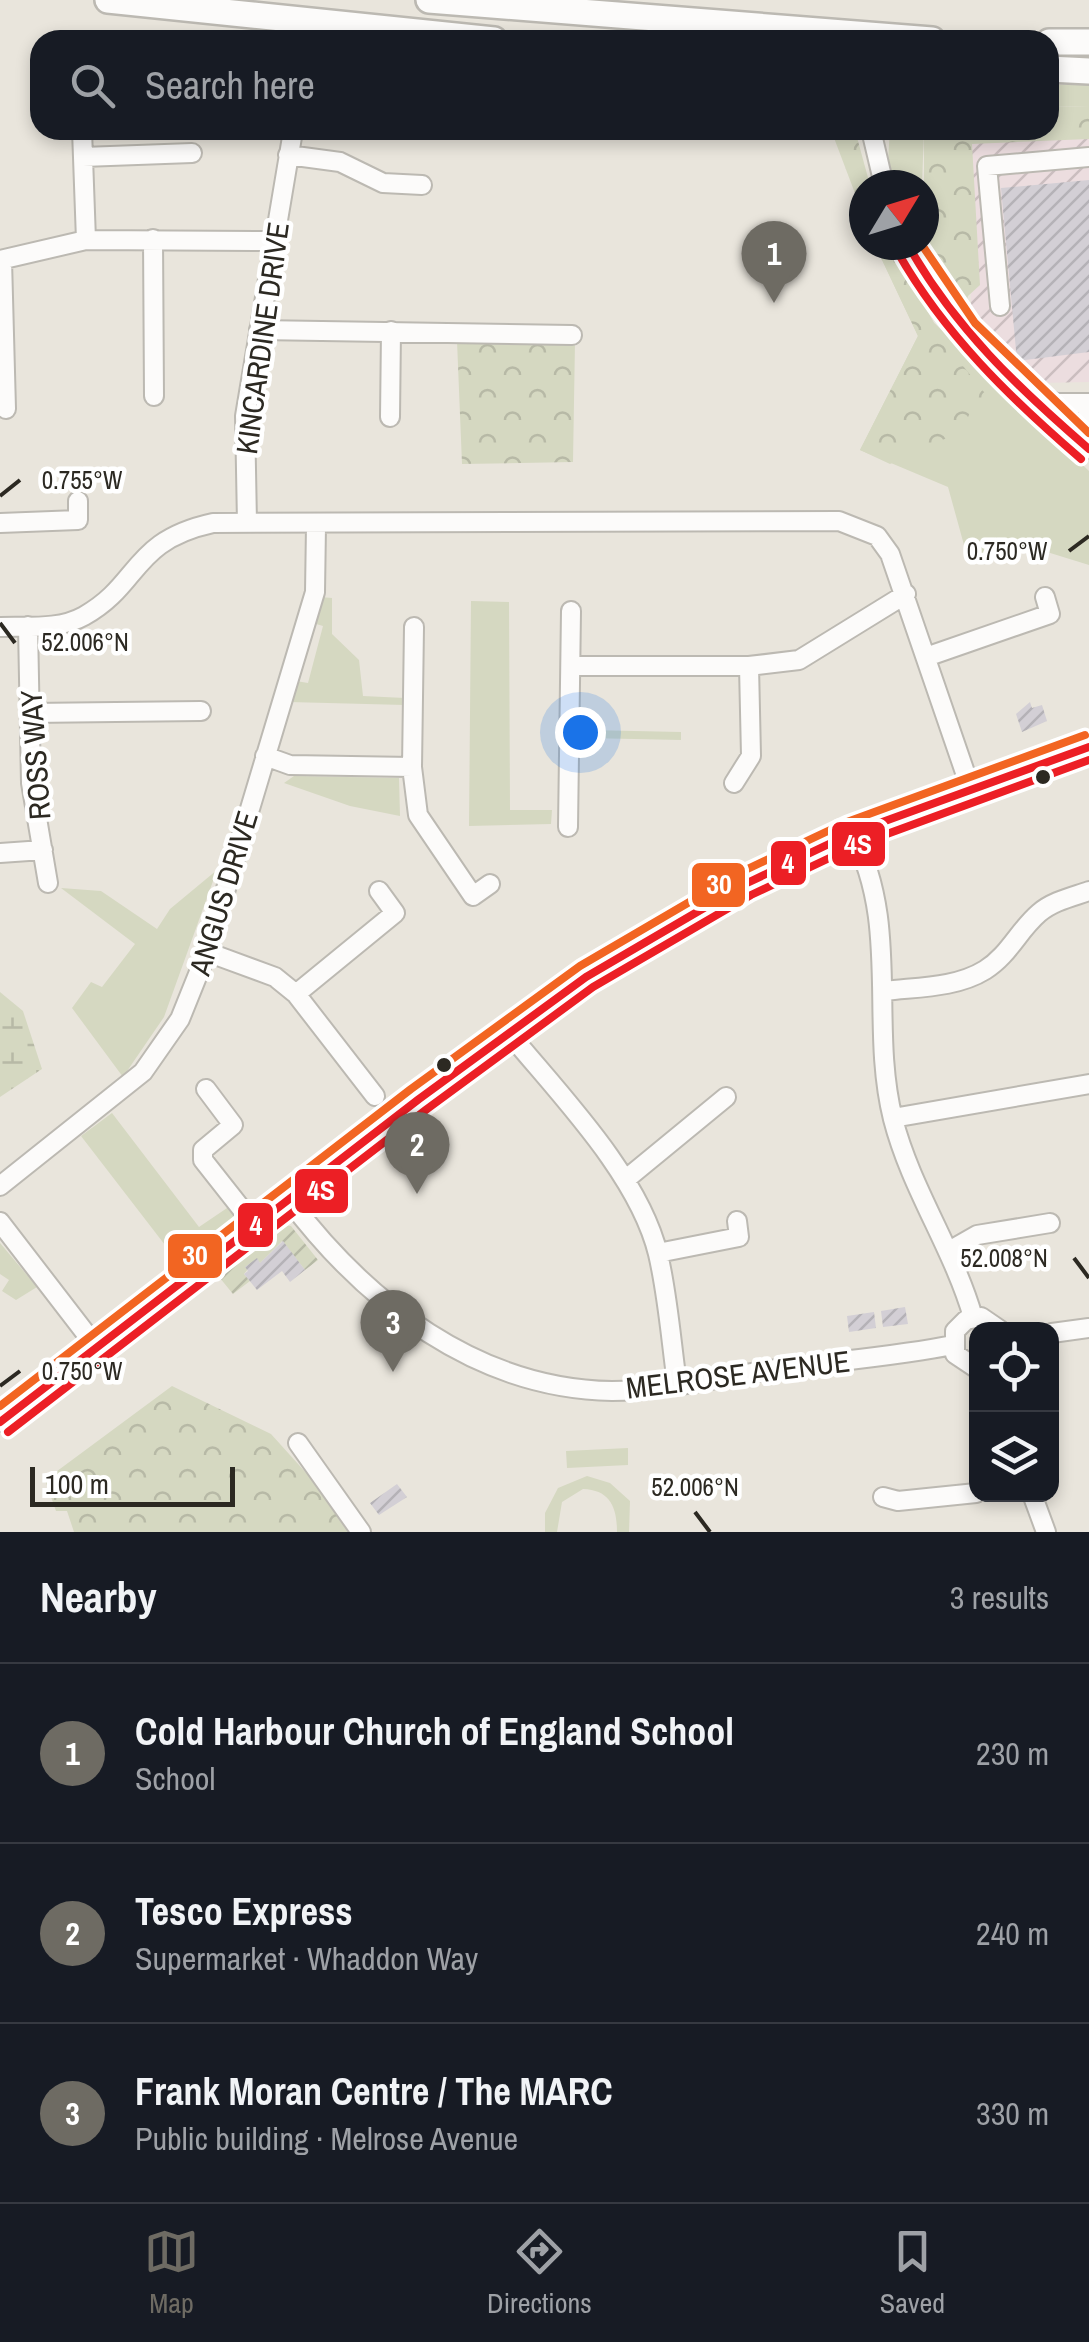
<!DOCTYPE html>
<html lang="en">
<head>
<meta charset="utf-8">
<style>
  :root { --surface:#171b24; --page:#20242c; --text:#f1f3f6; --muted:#9ea1a6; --line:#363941; --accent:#6e6b63 }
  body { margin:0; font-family:"Archivo Narrow",sans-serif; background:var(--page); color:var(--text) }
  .controls { position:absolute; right:30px; bottom:30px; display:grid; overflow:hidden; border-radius:20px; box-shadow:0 5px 15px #0003 }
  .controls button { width:90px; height:90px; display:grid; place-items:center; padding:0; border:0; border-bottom:2px solid var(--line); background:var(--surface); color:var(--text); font:50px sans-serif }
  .compass { position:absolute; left:849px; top:170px; width:90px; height:90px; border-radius:50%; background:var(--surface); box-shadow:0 5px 15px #0003; rotate:52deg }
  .scale { position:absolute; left:30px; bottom:25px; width:205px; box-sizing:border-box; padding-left:10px; border:5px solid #2c2922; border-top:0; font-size:28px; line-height:35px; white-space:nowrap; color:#2c2922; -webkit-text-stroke:8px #fff; paint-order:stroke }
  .you { position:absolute; left:580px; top:732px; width:35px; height:35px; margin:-25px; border:8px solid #fff; border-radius:50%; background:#1a73e8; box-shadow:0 0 0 15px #1a73e833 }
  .badge { display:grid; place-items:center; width:65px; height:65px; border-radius:50%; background:var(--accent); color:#fff; font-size:32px; font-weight:700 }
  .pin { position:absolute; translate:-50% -82px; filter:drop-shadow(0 2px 5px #0008) }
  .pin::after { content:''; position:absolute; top:52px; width:35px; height:30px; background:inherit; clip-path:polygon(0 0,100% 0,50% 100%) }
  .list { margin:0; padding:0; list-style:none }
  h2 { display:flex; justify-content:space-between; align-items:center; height:130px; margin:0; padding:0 40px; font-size:42px }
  h2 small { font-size:32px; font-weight:400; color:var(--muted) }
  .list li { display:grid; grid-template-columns:65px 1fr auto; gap:30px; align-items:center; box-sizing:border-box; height:180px; padding:0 40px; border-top:2px solid var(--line) }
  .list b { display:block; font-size:38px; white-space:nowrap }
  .list p { margin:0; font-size:32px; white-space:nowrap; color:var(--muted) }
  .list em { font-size:32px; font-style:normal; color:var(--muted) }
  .icon { flex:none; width:55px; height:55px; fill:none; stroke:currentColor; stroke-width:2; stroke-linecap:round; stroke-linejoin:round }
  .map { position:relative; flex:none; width:1089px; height:1532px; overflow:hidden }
  .search { position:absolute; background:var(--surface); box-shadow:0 5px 15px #0003; left:30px; right:30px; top:30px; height:110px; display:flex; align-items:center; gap:25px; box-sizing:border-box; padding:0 35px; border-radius:30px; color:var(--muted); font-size:38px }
  .sheet { height:670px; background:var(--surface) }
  nav { display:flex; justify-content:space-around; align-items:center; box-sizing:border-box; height:140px; border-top:2px solid var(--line); background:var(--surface); font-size:28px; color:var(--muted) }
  nav a { display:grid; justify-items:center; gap:5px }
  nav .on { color:var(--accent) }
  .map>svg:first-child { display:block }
</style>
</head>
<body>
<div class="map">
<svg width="1089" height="1532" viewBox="0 0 1089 1532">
  <defs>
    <pattern id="industrial-furrows" width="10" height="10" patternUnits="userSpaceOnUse" patternTransform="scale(2.5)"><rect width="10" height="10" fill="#ecdddf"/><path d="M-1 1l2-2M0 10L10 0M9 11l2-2" fill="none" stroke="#cbbebf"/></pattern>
    <pattern id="forest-crowns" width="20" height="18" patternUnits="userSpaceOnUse" patternTransform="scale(2.5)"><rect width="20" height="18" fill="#d5d8c1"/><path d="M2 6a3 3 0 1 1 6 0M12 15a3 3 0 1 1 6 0" fill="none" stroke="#b7b9a6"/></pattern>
    <pattern id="wetland-marsh" width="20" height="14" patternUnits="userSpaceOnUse" patternTransform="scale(2.5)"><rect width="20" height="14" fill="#d5d8c1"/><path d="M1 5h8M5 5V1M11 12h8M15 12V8" fill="none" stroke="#b7b9a6"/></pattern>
    <pattern id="garden-furrows" width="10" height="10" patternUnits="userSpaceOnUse" patternTransform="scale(2.5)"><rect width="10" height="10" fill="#d5d8c1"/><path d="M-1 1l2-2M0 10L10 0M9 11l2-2" fill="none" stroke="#b7b9a6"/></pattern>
    <pattern id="building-hatch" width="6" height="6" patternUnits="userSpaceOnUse" patternTransform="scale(2.5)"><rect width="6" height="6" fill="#d3cfd5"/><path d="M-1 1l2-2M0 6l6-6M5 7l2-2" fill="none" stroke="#b5b2b7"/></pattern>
  </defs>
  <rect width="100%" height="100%" fill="#e9e5dc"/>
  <!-- industrial -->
  <path fill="url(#industrial-furrows)" d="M1089 132V382L1040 383 972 320 962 140Z"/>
  <!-- grass -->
  <path fill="#d5d8c1" d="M1089 84V107L1049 106V85Z
    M890 130H924L922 185H896L888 160Z
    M924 222 935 265 964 310 918 245H924Z
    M875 245H889L934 323 1089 471V565L1034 548 969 563 948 487 860 450 918 336Z
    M320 597 332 598V634L359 660 363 696 405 698V705L289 702 296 681 308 683 323 626 313 623Z
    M471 601 509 602 510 810H552L551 824 469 826Z
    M587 730 681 732V740L587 738Z
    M294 776 399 778 400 816 350 806 284 783Z
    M217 870 164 1017 123 1077 72 1008 91 982 102 987 135 944 61 888 101 891 157 929 170 909Z
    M112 1113 199 1227 230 1206 245 1225 185 1271 81 1136Z
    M0 1243 37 1287 16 1300 2 1291 9 1280 0 1274Z
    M628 1448V1465L567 1468 566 1451Z
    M587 1476 610 1483 630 1501 629 1532H617C617 1507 610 1490 583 1489L562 1502 557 1532H545V1513L558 1488Z"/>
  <!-- forest -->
  <path fill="url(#forest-crowns)" d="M1049 106 1089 107V139L972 144 980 285 968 296 964 310 935 265 924 222V130H1049Z
    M831 130H855L870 185H864V217Z
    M875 245H889L934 323 954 343 951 351 988 397 972 408 962 431 890 464 860 450 918 336Z
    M457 341 575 342 573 462 462 464Z
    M172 1386 271 1434 308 1475 348 1532H74L67 1511H56L45 1480Z"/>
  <!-- wetland -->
  <path fill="url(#wetland-marsh)" d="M0 992 23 1011 42 1069 0 1097Z"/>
  <!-- garden -->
  <path fill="url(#garden-furrows)" d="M274 1224 291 1226 318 1260 305 1270 282 1241 260 1263 256 1259 244 1274 250 1281 233 1294 215 1272Z"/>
  <!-- building -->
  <path fill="url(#building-hatch)" d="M1089 180V352L1017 361 1001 188Z
    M1030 702 1032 708 1042 705 1047 721 1022 732 1016 714Z
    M283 1241 305 1270 290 1282 282 1271 257 1290 244 1274 248 1271 245 1267 257 1258 260 1263Z
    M905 1307 908 1324 883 1327 881 1311Z
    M874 1312 876 1328 849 1332 847 1316Z
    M397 1484 407 1497 379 1515 370 1503Z"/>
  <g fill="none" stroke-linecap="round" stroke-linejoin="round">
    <defs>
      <path id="minor" d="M82 130 86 240
        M871 130 884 185
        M288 155 340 162 383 183 422 185
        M83 157 192 153
        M153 239 154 396
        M908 245C951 329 1018 389 1089 449
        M0 260 86 240 273 241
        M2 260 6 409
        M1000 306 987 166 1089 157
        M259 330 572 335
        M1034 394 1056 403H1089
        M390 417 391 331
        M1072 435 1089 414
        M0 523 78 520V501
        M247 523 245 416 292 137
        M28 626 31 783 48 883
        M0 627C28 626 59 630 84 616 141 584 131 541 213 523L839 521 877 536 890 554 970 787
        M414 627 412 767 418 815 473 896 490 884
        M926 657 1050 614 1045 597
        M572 666H749L799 660 906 594
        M31 713 201 711
        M265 756 290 765 412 767
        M734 783 751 756 749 666
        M568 827 571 611
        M852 833C901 924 869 1023 893 1119 911 1189 953 1248 973 1317
        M0 853 43 850
        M207 952 275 977 296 994 375 1096
        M885 991C917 987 956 988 985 970 1009 955 1018 931 1039 913 1053 901 1072 897 1089 891
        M296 994 395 913 379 891
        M508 1032C559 1094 639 1175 658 1254 668 1296 671 1341 677 1383
        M206 1089 233 1125 203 1150V1160L255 1226
        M893 1118 1089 1084
        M625 1180 726 1097
        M0 1186 143 1072 180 1019 207 952 315 592 316 526
        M289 1200C366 1302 477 1389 612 1391 664 1391 720 1377 771 1370 831 1361 893 1357 953 1345
        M0 1222 97 1348
        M949 1251 977 1235 1050 1223
        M658 1253 739 1237 737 1221
        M1052 1333 1089 1328
        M976 1368 955 1354V1331L966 1320 981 1317 1000 1330
        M0 1422 419 1099 586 977 745 884 852 833 1089 747
        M298 1443 361 1532
        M1032 1494 1046 1532
        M883 1497 898 1501 976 1493"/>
      <path id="highway" d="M108 0 494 40
        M429 0 932 40
        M1049 42H1089
        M1049 69 1089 71"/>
    </defs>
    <!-- minor casing -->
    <use href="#minor" stroke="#bcb9b2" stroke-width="22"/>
    <!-- highway casing -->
    <use href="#highway" stroke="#bcb9b2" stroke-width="30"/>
    <!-- minor -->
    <use href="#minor" stroke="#fcfbfa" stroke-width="18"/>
    <!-- highway -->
    <use href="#highway" stroke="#fcfbfa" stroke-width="25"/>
    <defs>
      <path id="bus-1" d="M908 245C954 327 1018 388 1089 449
        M0 1422 419 1099 586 977 745 884 852 833 1089 747"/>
      <path id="bus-2" d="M897 251C944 334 1009 397 1081 459
        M8 1432 427 1109 593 987 751 895 857 845 1089 760"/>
      <path id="bus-3" d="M922 245 975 323 1089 433
        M0 1406 411 1089 580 966 739 873 847 822 1085 735"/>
    </defs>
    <!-- bus-1 casing -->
    <use href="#bus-1" stroke="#fff" stroke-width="15"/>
    <!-- bus-2 casing -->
    <use href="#bus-2" stroke="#fff" stroke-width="15"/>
    <!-- bus-3 casing -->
    <use href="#bus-3" stroke="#fff" stroke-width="15"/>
    <!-- bus-1 -->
    <use href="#bus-1" stroke="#ec1f25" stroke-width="8"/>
    <!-- bus-2 -->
    <use href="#bus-2" stroke="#ec1f25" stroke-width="8"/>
    <!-- bus-3 -->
    <use href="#bus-3" stroke="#f26522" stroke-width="8"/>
  </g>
  <!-- ticks -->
  <path fill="none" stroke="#2c2922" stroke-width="4" d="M0 496 20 480M1069 551 1089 536M0 623 15 643M1074 1258 1089 1278M0 1386 20 1371M695 1512 710 1532"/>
  <!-- markers -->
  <g fill="#2c2922" stroke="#fff" stroke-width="4">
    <circle cx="1043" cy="777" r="9"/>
    <circle cx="444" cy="1065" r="9"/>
  </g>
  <g text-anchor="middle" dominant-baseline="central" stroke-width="9" stroke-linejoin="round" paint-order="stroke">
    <!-- street labels -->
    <g font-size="30" fill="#2c2922" stroke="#fff">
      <text transform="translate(262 338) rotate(-82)">KINCARDINE DRIVE</text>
      <text transform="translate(35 755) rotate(-94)">ROSS WAY</text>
      <text transform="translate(223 893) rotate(-73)">ANGUS DRIVE</text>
      <text transform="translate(738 1374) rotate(-7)">MELROSE AVENUE</text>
    </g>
  </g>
  <g font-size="25" text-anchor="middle" fill="#2c2922" stroke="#fff" stroke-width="9" stroke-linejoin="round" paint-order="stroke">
    <text x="82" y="489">0.755°W</text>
    <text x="1007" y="560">0.750°W</text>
    <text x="85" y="651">52.006°N</text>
    <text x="1004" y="1267">52.008°N</text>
    <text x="82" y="1380">0.750°W</text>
    <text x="695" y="1496">52.006°N</text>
  </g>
  <g stroke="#fff" stroke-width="4">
    <rect x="830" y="820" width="57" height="48" rx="10" fill="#ec1f25"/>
    <rect x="769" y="839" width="39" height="48" rx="10" fill="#ec1f25"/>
    <rect x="690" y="861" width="57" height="48" rx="10" fill="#f26522"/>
    <rect x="293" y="1167" width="57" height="48" rx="10" fill="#ec1f25"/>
    <rect x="236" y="1201" width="39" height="48" rx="10" fill="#ec1f25"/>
    <rect x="166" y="1232" width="58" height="48" rx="10" fill="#f26522"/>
  </g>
  <g font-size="28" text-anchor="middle" font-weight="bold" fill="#fff">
    <text x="858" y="854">4S</text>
    <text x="788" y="873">4</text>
    <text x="719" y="894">30</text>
    <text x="321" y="1200">4S</text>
    <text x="256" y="1235">4</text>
    <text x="195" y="1265">30</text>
  </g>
</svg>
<div class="controls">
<button><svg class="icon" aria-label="locate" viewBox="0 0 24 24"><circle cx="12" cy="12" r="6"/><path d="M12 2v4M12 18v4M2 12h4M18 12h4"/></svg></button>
<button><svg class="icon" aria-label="layers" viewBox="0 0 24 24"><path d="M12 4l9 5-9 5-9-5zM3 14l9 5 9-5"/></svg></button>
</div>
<svg class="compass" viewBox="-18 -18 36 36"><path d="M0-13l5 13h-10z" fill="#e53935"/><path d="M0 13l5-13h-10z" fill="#9ea1a6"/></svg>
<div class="scale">100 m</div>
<div class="you"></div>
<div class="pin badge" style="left:774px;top:303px">1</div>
<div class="pin badge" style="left:417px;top:1194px">2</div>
<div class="pin badge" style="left:393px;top:1372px">3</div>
<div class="search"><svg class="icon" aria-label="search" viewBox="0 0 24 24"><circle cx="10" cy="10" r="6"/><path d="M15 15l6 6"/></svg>Search here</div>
</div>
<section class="sheet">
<h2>Nearby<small>3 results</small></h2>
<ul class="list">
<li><span class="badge">1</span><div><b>Cold Harbour Church of England School</b><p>School</p></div><em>230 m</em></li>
<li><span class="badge">2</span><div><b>Tesco Express</b><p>Supermarket · Whaddon Way</p></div><em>240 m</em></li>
<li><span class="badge">3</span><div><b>Frank Moran Centre / The MARC</b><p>Public building · Melrose Avenue</p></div><em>330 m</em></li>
</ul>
</section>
<nav>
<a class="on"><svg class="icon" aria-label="map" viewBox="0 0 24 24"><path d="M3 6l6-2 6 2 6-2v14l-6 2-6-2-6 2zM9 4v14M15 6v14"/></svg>Map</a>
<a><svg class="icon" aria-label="directions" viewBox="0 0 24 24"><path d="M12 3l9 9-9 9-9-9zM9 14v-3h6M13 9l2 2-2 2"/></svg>Directions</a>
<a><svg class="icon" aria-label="saved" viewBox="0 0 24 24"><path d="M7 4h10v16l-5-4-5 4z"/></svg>Saved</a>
</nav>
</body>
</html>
